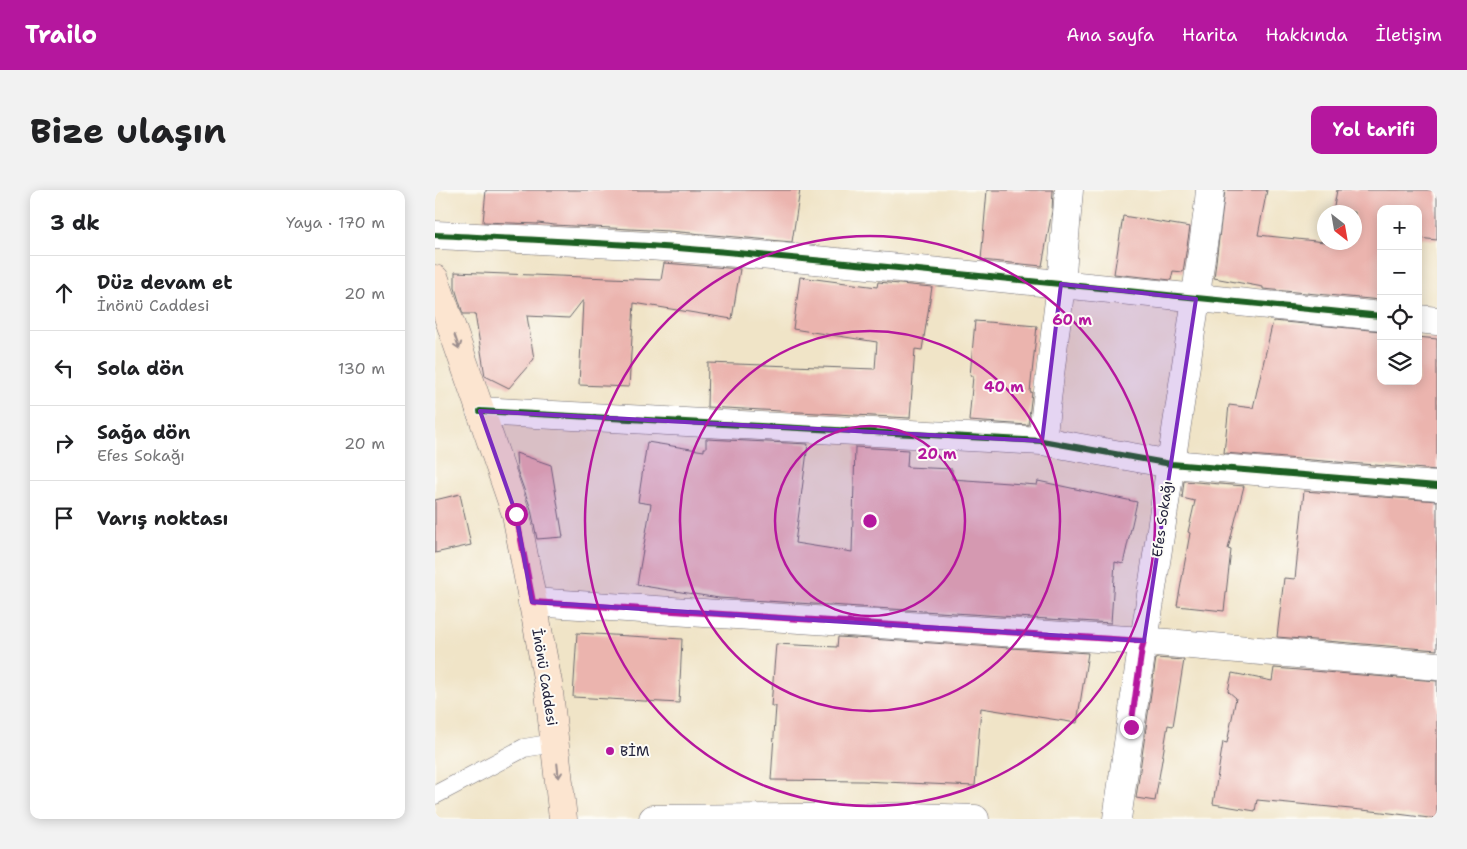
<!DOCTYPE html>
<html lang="tr">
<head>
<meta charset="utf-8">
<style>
  :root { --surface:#fff; --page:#f2f2f2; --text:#202124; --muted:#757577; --line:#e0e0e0; --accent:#b5179e }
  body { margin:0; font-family:"Shantell Sans",sans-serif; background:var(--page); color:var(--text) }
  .controls { position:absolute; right:15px; top:15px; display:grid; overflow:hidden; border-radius:10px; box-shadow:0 2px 12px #0003 }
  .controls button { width:45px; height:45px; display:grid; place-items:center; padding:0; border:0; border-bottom:1px solid var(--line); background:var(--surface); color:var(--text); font:25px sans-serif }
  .compass { position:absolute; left:882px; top:15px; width:45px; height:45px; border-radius:50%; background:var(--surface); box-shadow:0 2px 12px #0003; rotate:149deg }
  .stop { position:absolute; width:15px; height:15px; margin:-11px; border:4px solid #b5179e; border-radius:50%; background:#fff }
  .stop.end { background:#b5179e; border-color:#fff; box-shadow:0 1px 5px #0008 }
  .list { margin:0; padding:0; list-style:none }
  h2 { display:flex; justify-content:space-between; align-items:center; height:65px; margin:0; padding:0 20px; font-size:21px }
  h2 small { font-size:16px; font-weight:400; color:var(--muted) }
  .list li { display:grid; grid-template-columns:32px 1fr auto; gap:15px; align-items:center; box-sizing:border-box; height:75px; padding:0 20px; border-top:1px solid var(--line) }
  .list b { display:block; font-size:19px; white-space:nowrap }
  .list p { margin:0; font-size:16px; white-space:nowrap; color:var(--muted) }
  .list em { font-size:16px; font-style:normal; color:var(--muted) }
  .icon { flex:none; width:28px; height:28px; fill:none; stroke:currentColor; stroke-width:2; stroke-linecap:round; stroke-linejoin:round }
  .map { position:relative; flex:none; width:1002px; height:629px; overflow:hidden; border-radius:10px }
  header { display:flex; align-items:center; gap:30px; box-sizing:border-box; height:70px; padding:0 25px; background:var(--accent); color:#fff }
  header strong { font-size:24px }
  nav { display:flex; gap:28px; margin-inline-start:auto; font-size:18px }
  .intro { display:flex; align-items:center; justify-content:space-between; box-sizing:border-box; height:120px; padding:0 30px }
  h1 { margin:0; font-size:35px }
  .button { padding:12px 22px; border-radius:10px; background:var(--accent); color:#fff; font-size:18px; font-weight:700 }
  main { display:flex; gap:30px; padding:0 30px }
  aside { flex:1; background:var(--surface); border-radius:10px; box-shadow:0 2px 12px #0003 }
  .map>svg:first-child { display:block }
</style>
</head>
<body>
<header>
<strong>Trailo</strong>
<nav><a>Ana sayfa</a><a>Harita</a><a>Hakkında</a><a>İletişim</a></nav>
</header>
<div class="intro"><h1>Bize ulaşın</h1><a class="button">Yol tarifi</a></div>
<main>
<aside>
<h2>3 dk<small>Yaya · 170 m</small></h2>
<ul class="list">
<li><svg class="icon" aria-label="ahead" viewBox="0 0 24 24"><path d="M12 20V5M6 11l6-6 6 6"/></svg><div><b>Düz devam et</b><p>İnönü Caddesi</p></div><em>20 m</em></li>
<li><svg class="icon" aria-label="left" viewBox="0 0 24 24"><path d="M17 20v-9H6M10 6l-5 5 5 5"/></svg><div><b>Sola dön</b></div><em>130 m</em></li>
<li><svg class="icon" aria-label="right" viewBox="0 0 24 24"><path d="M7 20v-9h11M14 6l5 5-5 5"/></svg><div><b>Sağa dön</b><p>Efes Sokağı</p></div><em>20 m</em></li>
<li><svg class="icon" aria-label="arrive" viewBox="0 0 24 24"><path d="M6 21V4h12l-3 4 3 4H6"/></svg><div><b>Varış noktası</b></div></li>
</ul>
</aside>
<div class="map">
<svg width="1002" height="629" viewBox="0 0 1002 629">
  <rect width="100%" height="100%" fill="#fdfcf7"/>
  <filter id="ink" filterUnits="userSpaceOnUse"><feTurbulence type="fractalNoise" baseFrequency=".02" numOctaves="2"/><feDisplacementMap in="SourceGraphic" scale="10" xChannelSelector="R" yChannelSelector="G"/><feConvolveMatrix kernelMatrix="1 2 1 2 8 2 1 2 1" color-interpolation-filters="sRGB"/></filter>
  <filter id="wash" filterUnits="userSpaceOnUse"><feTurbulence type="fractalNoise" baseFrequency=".0096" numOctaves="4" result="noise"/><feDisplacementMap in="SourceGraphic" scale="20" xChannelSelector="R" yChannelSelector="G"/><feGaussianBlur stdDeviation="1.12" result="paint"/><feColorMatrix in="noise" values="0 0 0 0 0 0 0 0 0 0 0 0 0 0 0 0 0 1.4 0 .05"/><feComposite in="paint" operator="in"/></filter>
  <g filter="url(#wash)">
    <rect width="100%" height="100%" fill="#f0e4c7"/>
    <g id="blocks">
      <!-- building -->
      <path fill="#ebb4ae" d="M51 0H365L357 52 234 41 119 35 103 33V34L48 32Z
        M552 0H618L617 21 607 76 546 70Z
        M790 0H832L823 45 890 52H920V22H898L902 0H1002V50L983 48V19H946V110L828 99V97L779 88Z
        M688 26 755 37 748 82 738 81 736 90 679 84Z
        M229 73 305 79 297 129 199 113 194 197 144 195 148 110 134 128 92 126 99 169 74 198 50 186 40 124H28L20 98V82L226 90Z
        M365 87 442 97 443 92 497 97 487 160 480 159 475 228 272 217 273 173 440 179 442 152 358 139Z
        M540 131 602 136 595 202H597L593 235 534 231 538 186H535Z
        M838 131 946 141V191H983V147L1002 149V280L789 263 794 215 818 218Z
        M271 249 373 254 360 353 417 362 420 257 473 260 472 277 517 279V289L602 295 603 291 702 312 688 374 680 372 676 433 284 408 202 395 216 314 203 312 212 252 269 261V258H271Z
        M81 263 116 275 128 347 102 349 96 319 82 280Z
        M749 291 809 296 793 359 796 360 789 421 742 416 755 343 753 342 760 311 747 308Z
        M869 301 1002 311V460L842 447 849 388 860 389Z
        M25 304 36 355 0 363V310Z
        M142 443 247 449 244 513 138 507Z
        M403 447 653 463 642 533 546 518 540 596 427 591 336 590 341 516H336L341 454 402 457Z
        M721 468 749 470 738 536 733 535 720 611 701 608Z
        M839 478 1002 491V629L947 622 822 610 820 621 778 614 788 552 792 553 801 508 793 501 797 483 837 491Z"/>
    </g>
  </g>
  <g filter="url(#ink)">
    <use href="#blocks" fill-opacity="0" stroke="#6a666c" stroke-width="1"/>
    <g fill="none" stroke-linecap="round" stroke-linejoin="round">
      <defs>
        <path id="service" d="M0 605 89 558 119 553"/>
        <path id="minor" d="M0 45C81 49 162 52 243 58 478 77 711 104 946 126
          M983 129 1002 131
          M45 221 607 251 736 274 1002 296
          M607 251 626 94 634 0
          M97 412 709 451 1002 476
          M218 629 478 627 540 629
          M682 629 707 458 709 451 761 109C764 72 772 37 775 0"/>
        <path id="secondary" d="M0 89 81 324 113 493 128 629"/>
      </defs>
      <!-- service casing -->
      <use href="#service" stroke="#6a666c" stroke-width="19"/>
      <!-- minor casing -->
      <use href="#minor" stroke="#6a666c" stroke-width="29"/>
      <!-- secondary casing -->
      <use href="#secondary" stroke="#6a666c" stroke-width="29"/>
      <!-- service -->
      <use href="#service" stroke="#fff" stroke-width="18"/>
      <!-- minor -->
      <use href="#minor" stroke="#fff" stroke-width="28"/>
      <!-- secondary -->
      <use href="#secondary" stroke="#fce5d0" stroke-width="28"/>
      <defs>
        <path id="cycleway" d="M0 45C81 49 162 52 243 58 478 77 711 104 946 126
          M45 221 607 251 736 274 1002 296"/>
      </defs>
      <!-- cycleway casing -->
      <use href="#cycleway" stroke="#fdfcf7" stroke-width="9"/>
      <!-- cycleway -->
      <use href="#cycleway" stroke="#1b5e20" stroke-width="6"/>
    </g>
    <!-- one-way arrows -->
    <defs><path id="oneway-shaft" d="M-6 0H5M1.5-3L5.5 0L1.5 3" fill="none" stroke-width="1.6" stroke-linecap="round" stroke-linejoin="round" transform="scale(1.25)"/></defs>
    <g stroke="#9a8d8d">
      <use href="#oneway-shaft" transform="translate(22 152) rotate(71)"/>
      <use href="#oneway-shaft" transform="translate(123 581) rotate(84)"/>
    </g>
  </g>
  <g fill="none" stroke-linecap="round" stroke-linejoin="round" filter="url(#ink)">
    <!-- route -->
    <path stroke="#b5179e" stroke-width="6" d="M81 324 98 412 709 451 707 458 696 537"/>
  </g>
  <!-- marked area -->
  <path fill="#7b2cbf" fill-opacity="0.2" stroke="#7b2cbf" stroke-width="4" stroke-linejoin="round" d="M626 94 761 109 709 451 97 412 81 324 45 221 607 251Z"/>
  <!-- distance rings -->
  <g fill="none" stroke="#b5179e" stroke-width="2.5">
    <circle cx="435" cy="331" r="95"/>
    <circle cx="435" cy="331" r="190"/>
    <circle cx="435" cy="331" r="285"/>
  </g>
  <!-- markers -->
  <circle fill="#b5179e" stroke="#fdfcf7" stroke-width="2" cx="175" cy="561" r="5"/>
  <g text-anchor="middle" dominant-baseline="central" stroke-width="4" stroke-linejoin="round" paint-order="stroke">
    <!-- street labels -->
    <g font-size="14" fill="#22223b" stroke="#fdfcf7">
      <text transform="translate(727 329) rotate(-82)">Efes Sokağı</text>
      <text transform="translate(110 487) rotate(81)">İnönü Caddesi</text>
    </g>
    <!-- poi labels -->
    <g font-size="14" fill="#22223b" stroke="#fdfcf7" text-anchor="start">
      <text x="185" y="561">BİM</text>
    </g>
  </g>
  <circle cx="435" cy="331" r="8" fill="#b5179e" stroke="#fdfcf7" stroke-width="2.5"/>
  <g font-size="15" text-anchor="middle" font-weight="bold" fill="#b5179e" stroke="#fdfcf7" stroke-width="4" stroke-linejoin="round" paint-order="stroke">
    <text x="637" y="135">60 m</text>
    <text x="569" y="202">40 m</text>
    <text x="502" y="269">20 m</text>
  </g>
</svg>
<div class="controls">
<button>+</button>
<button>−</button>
<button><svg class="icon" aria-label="locate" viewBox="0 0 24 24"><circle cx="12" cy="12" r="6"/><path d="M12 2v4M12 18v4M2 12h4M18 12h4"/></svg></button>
<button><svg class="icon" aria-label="layers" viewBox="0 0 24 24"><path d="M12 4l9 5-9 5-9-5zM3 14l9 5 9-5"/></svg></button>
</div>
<svg class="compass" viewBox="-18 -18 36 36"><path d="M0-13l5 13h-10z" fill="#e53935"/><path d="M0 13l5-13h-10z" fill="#757577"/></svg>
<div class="stop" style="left:81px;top:324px"></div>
<div class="stop end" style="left:696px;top:537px"></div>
</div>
</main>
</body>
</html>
